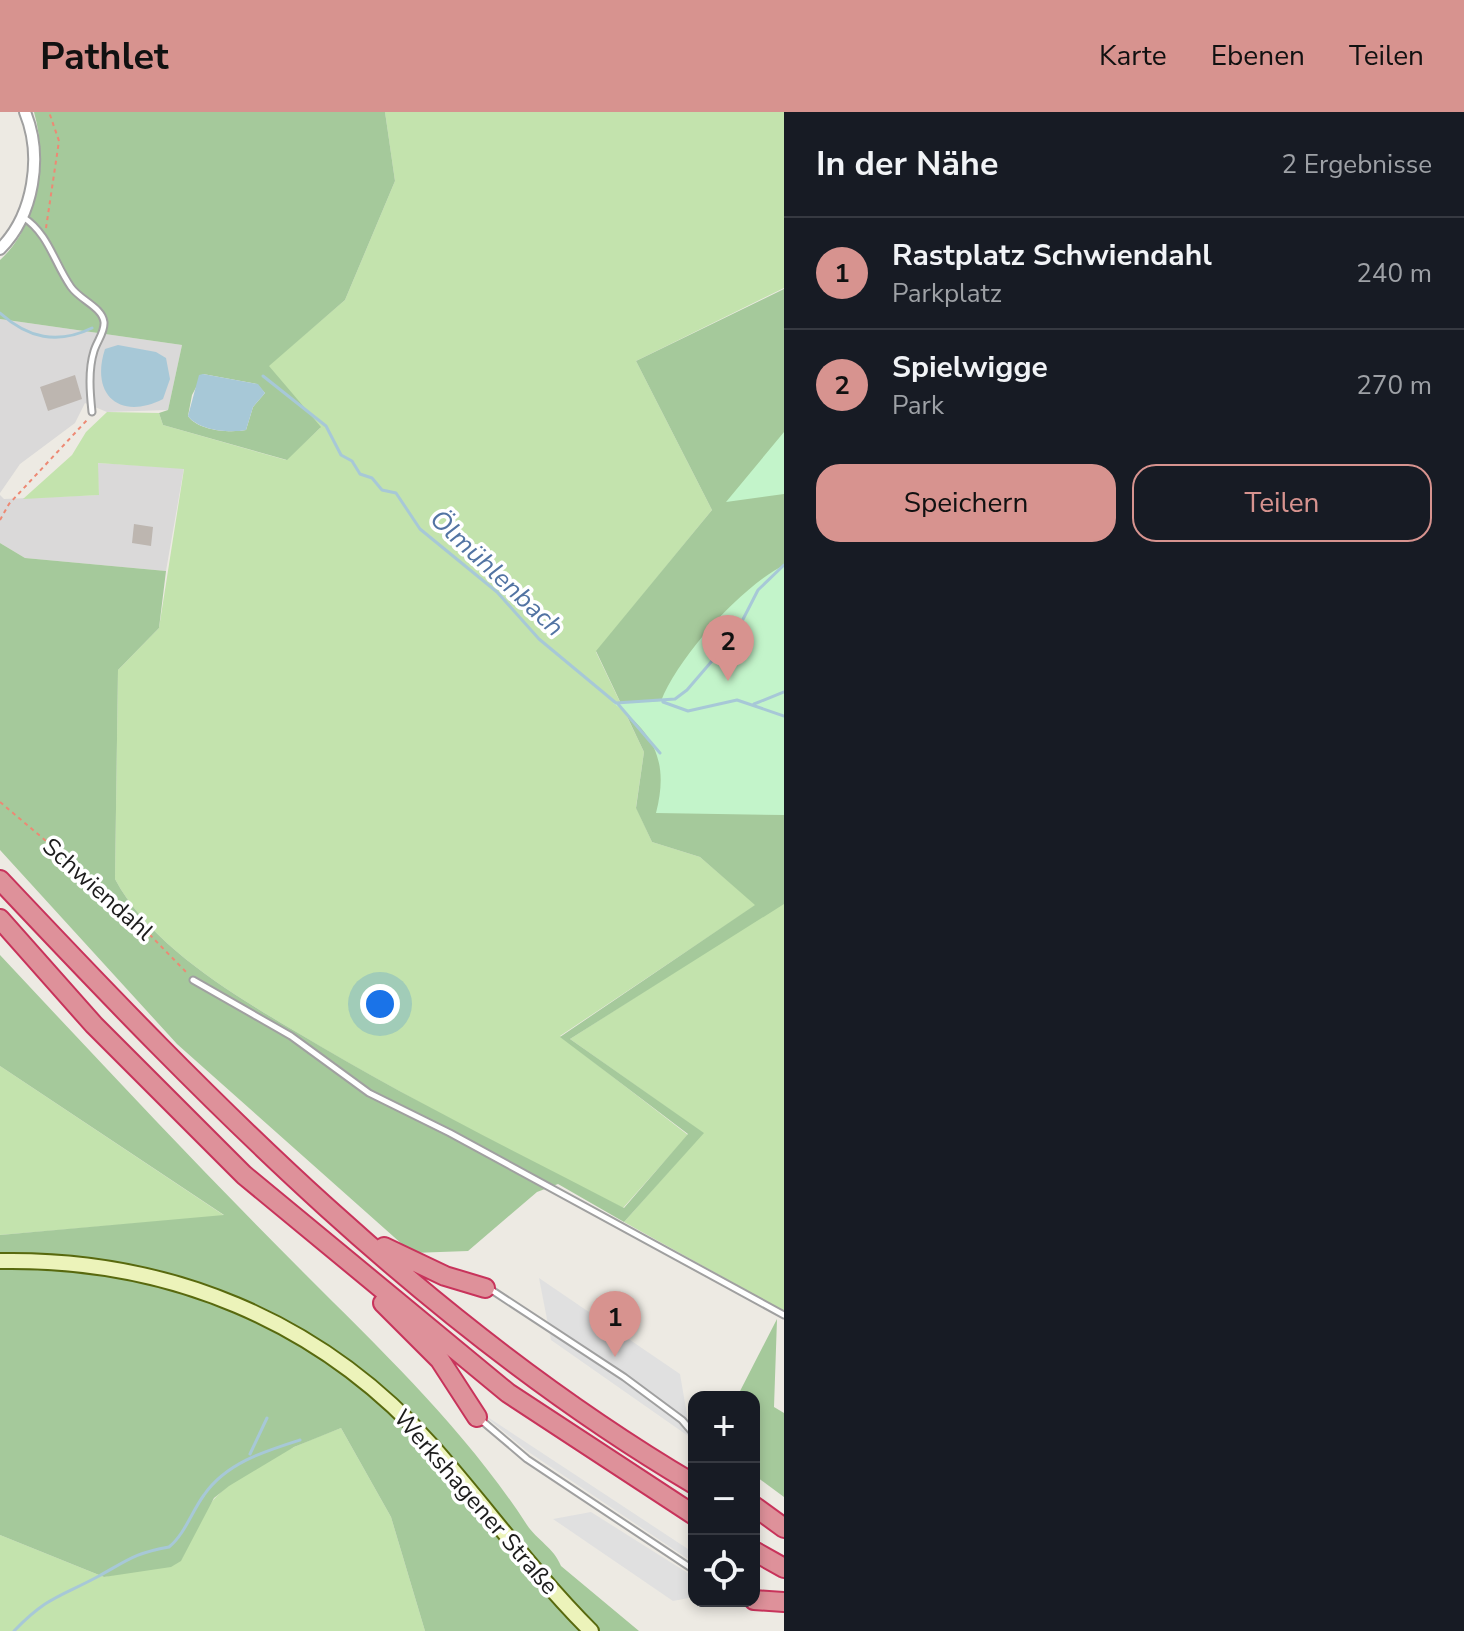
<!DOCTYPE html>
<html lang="de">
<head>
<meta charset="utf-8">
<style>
  :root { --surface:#171b24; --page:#242831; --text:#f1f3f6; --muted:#9ea1a6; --line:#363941; --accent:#d7938f }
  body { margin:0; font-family:"Nunito Sans",sans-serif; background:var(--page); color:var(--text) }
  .controls { position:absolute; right:24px; bottom:24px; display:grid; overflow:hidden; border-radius:16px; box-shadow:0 4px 12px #0003 }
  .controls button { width:72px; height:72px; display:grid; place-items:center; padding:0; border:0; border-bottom:2px solid var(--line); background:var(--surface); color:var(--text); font:40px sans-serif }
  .you { position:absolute; left:380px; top:892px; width:28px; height:28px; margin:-20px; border:6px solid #fff; border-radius:50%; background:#1a73e8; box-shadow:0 0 0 12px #1a73e833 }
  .badge { display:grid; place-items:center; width:52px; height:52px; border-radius:50%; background:var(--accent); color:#111; font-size:26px; font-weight:700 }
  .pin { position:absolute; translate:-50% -66px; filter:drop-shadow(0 2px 4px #0008) }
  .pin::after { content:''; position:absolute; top:42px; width:28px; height:24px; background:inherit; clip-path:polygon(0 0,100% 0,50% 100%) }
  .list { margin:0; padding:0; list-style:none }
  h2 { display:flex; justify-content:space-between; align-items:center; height:104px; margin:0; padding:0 32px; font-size:34px }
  h2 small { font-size:26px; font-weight:400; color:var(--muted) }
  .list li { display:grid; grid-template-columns:52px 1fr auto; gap:24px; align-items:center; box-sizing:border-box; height:112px; padding:0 32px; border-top:2px solid var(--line) }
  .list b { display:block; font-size:30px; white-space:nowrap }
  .list p { margin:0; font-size:26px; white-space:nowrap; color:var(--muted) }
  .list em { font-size:26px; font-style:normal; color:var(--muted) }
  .actions { display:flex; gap:16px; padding:24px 32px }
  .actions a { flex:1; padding:18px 0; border:2px solid var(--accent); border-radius:24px; text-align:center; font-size:28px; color:var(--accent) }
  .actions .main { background:var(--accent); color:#111 }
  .icon { flex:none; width:44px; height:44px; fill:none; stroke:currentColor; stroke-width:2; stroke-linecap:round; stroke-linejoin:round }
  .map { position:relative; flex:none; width:784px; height:1519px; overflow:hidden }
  header { display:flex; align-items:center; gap:48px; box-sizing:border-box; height:112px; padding:0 40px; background:var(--accent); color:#111 }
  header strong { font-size:38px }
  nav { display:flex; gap:44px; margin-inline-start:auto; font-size:28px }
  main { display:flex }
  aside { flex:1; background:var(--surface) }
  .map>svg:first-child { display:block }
</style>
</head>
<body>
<header>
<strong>Pathlet</strong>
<nav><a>Karte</a><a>Ebenen</a><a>Teilen</a></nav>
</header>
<main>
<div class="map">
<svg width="784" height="1519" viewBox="0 0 784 1519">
  <rect width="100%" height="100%" fill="#edeae3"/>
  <!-- residential -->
  <path fill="#dad9d9" d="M0 207 182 233 168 298 107 300 85 291 75 311 20 352 0 381Z
    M97 351 184 356 166 459 25 446 0 431V383L4 387 99 383Z"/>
  <!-- grass -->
  <path fill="#c3e3ad" d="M385 0H784V176L636 249 712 398 596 540 644 640 636 695 652 730 700 745 756 793 560 924 688 1023 623 1096C512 1039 400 983 293 918 231 881 150 833 115 767L118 558 159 516 184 357 98 351 99 383 23 387 72 343 86 320 107 300 159 301 163 313 286 348 320 316 268 254 345 188 395 69Z
    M781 792H784V1199L624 1110 703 1021 570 927Z
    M0 954 225 1104 0 1123Z
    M341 1316 391 1405 425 1519H0V1423L104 1465 181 1448C192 1428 201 1400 217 1384 248 1352 300 1332 341 1316Z"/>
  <!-- forest -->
  <path fill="#a5c99b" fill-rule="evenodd" d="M34 0H385L395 69 345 188 269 254 321 315 287 348 163 313 159 301 168 298 182 233 0 207V148C38 114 48 48 34 0ZM203 262 257 272 265 281 253 295 246 318C230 321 198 319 188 304L192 283Z
    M784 177V792L570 927 704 1021 624 1110 558 1072 537 1080 468 1139 412 1141 177 932 0 738V431L25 446 166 459 159 516 118 558 115 767C150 833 231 881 293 918 400 983 513 1038 624 1096L688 1022 560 925 755 793 700 745 652 730 636 696 644 640 596 539 712 398 636 249Z
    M0 843C101 951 202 1059 306 1163 385 1242 466 1319 527 1413 537 1428 554 1436 561 1454L639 1519H425L391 1405 341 1316 294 1335 229 1374 214 1386 181 1449 171 1455 104 1465 0 1423V1123L224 1103 0 954Z
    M777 1207 774 1295 784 1301V1385L754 1363V1285H737Z"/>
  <!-- park -->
  <path fill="#c3f4ca" d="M784 320V382L726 390Z
    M784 453V703L656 701C669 650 655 622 613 591L661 589C679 544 741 475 784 453Z"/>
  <!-- parking -->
  <path fill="#e0e0e0" d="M539 1166 680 1262 691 1326 551 1228Z
    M480 1300 694 1441V1451L527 1339Z
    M591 1400 694 1465V1485L673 1489 553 1407Z"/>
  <!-- water -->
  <path fill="#a7c8d7" d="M118 233 156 240 166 246 170 267 163 287C120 309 90 283 105 237Z
    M203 262 258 272 265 281 253 295 246 318C230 321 199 319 188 304L199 263Z"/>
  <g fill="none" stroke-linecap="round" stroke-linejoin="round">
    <!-- stream -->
    <path stroke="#a7c8d7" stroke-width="3" d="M0 201C28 226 57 233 92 216
      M263 264 326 314 341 343 352 349 360 362 372 366 382 378 396 381 420 417 497 480 539 527 616 591 675 587 687 578 736 521 758 478 784 453
      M663 590 688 599 737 588 784 604
      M618 592 660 641
      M754 592 784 580
      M250 1342 267 1306
      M14 1519C48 1484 60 1485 99 1464 128 1448 135 1441 169 1435 185 1422 192 1399 204 1383 226 1351 265 1339 300 1328"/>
  </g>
  <!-- building -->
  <path fill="#bdb6b0" d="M75 263 82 287 48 299 40 275Z
    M134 412 153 415 151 434 132 431Z"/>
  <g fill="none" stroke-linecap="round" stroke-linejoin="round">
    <defs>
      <path id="service" d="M23 105C49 122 54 151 71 175 80 188 102 195 104 210 105 220 97 229 94 239 88 258 90 281 92 300
        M193 868 291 924 369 981 450 1021 784 1203
        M490 1177 624 1265 682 1308 694 1322
        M481 1308 527 1347 694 1458"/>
      <path id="minor" d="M0 137C34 103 43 44 25 0"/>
      <path id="secondary" d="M0 1149C167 1146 320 1208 432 1334 486 1395 533 1461 591 1519"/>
      <path id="motorway" d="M0 768C210 991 428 1215 694 1372
        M0 807 94 913 244 1063 508 1281 694 1403
        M384 1135 445 1164 485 1176
        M383 1191 440 1248 477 1305
        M754 1394 784 1416
        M754 1439 784 1456
        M754 1488 784 1490"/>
    </defs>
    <!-- service casing -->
    <use href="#service" stroke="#a0a0a0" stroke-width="9"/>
    <!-- minor casing -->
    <use href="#minor" stroke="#a0a0a0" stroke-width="14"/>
    <!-- secondary casing -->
    <use href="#secondary" stroke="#58690e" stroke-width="18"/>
    <!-- motorway casing -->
    <use href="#motorway" stroke="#c8335b" stroke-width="22"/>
    <!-- path -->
    <path stroke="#ed8974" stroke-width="2" stroke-dasharray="4 4" stroke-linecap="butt" d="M46 116 59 29 49 0
      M0 408 9 392 88 307
      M0 690 116 788 187 861"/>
    <!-- service -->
    <use href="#service" stroke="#fff" stroke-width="5"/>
    <!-- minor -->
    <use href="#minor" stroke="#fff" stroke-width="10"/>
    <!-- secondary -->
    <use href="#secondary" stroke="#ecf3ba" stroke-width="14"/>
    <!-- motorway -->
    <use href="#motorway" stroke="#de919a" stroke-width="18"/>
  </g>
  <g text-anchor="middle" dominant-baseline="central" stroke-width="7" stroke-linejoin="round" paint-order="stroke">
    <!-- street labels -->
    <g font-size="24" fill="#1c1c1c" stroke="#fff">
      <text transform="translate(98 777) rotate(42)">Schwiendahl</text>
      <text transform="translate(476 1390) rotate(49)">Werkshagener Straße</text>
    </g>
    <!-- water labels -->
    <g font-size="26" font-style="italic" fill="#5274a3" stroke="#fff">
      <text transform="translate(497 461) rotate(43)">Ölmühlenbach</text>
    </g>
  </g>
</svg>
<div class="controls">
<button>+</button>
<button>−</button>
<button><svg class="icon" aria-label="locate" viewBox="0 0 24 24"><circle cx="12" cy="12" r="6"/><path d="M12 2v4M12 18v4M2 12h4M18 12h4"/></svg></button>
</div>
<div class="you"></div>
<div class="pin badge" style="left:615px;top:1245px">1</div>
<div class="pin badge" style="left:728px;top:569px">2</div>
</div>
<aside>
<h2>In der Nähe<small>2 Ergebnisse</small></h2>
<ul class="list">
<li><span class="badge">1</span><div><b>Rastplatz Schwiendahl</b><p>Parkplatz</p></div><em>240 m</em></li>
<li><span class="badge">2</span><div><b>Spielwigge</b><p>Park</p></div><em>270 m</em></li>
</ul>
<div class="actions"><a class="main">Speichern</a><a>Teilen</a></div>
</aside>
</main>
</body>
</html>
